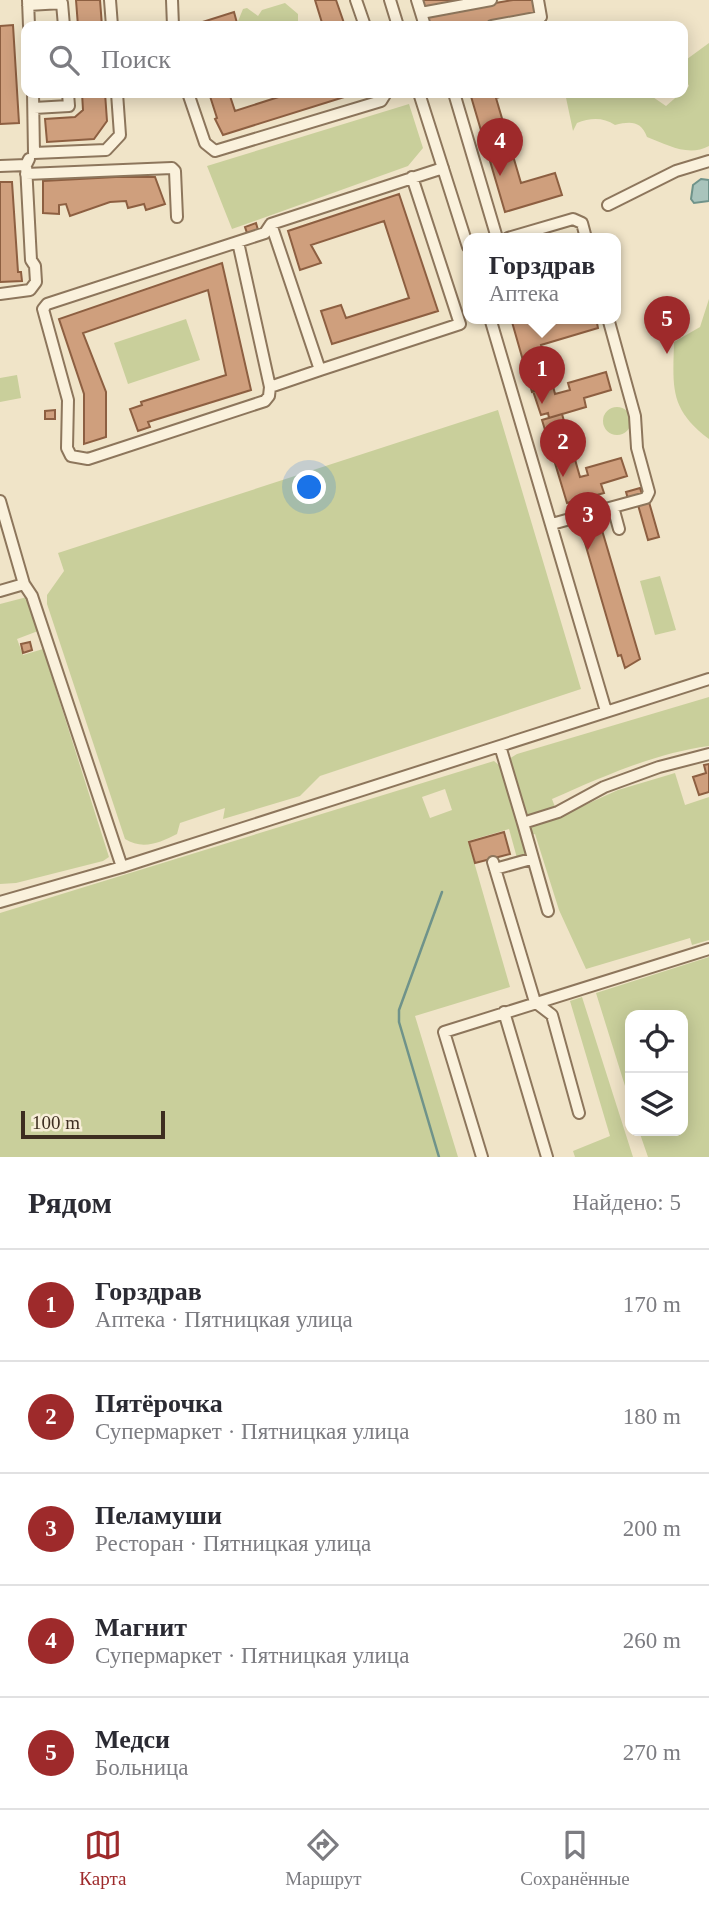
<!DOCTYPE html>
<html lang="ru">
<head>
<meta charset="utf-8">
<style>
  :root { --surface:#fff; --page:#f2f2f3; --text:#2b2b33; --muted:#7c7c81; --line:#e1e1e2; --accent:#9e2a2b }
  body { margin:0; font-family:Georgia,serif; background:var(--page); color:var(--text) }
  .controls { position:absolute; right:21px; bottom:21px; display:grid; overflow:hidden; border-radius:14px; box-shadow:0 4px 18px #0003 }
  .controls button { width:63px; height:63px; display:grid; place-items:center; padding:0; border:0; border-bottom:2px solid var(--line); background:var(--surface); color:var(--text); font:35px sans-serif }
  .scale { position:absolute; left:21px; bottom:18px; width:144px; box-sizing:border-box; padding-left:7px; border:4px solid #3d2e20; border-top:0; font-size:19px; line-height:24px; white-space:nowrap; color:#3d2e20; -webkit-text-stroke:5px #f7eed8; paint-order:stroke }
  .you { position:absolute; left:310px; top:488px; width:24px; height:24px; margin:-18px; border:5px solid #fff; border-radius:50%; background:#1a73e8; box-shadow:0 0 0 10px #1a73e833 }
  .badge { display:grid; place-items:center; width:46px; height:46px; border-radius:50%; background:var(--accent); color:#fff; font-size:23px; font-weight:700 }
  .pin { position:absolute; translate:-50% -58px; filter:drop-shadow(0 2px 4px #0008) }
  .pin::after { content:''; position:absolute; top:37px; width:24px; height:21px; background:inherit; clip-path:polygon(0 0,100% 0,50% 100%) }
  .popup { position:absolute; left:463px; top:233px; width:158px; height:91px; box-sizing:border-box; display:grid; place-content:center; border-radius:14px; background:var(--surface); filter:drop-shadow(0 2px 5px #0005); font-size:23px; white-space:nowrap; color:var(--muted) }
  .popup b { font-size:26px; color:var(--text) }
  .popup::after { content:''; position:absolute; left:50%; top:100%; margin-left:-14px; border:14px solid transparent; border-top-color:var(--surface) }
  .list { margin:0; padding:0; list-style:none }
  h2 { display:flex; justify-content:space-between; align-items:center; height:91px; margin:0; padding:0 28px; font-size:30px }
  h2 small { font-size:23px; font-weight:400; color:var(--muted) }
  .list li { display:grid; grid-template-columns:46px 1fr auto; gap:21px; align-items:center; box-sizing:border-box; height:112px; padding:0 28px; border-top:2px solid var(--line) }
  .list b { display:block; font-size:26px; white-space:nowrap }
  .list p { margin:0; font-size:23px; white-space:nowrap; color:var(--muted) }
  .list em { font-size:23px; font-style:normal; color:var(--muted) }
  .icon { flex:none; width:38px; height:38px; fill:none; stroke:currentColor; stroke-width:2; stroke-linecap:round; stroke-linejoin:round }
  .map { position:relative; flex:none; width:709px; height:1157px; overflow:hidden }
  .search { position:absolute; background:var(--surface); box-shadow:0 4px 18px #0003; left:21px; right:21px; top:21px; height:77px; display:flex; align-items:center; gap:18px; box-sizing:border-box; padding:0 24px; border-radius:14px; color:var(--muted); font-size:26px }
  .sheet { height:651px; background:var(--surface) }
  nav { display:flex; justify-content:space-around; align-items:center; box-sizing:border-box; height:98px; border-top:2px solid var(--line); background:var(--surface); font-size:19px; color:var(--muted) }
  nav a { display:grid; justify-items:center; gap:4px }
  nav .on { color:var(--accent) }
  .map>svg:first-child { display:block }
</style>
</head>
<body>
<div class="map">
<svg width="709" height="1157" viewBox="0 0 709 1157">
  <rect width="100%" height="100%" fill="#f0e4c8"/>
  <!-- green -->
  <path fill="#c9cf9b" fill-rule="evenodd" d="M285 3 298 14V26H236L243 9 247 8 258 16 262 10Z
    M709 43V146C688 157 668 145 647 137 641 121 631 121 615 125 603 117 590 118 577 123L573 131 565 93H612L615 96 619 93H647L666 106 689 86 683 74V62Z
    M409 104 423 148 408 166 232 229 207 166Z
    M709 299V439C669 409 673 387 674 342L700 327Z
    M186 319 200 360 128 384 114 343Z
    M17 375 21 398 0 402V378Z
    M603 421a14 14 0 1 1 28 0a14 14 0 1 1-28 0Z
    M498 410 581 689 320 776 300 796 223 819 225 808 180 823 177 834C160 843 142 850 125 839L47 604V595L64 571 58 553Z
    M660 576 676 630 655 635 640 581Z
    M27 597 38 631 17 639 23 655 43 649 109 857 103 861 16 883 0 884V604Z
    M709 697V746C655 753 602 777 552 799L555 807 526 816 507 760 517 754Z
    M494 761 500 766 526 855 517 858 509 829 468 841 510 987 415 1016 458 1157H0V913ZM445 789 452 810 430 818 422 797Z
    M675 773 685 805 709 797V940L692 945 690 938 586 969 559 910 535 834 527 836 525 828 565 814 618 790Z
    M709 957V1157H648L639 1131H683V1015H630V1102L596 993Z
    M582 997 633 1157H575L573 1151 610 1136 570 1001Z"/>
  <!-- water -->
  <path fill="#a9c4bc" stroke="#6f938a" stroke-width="2" d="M701 179 709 180V201L694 203 691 199 693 185Z"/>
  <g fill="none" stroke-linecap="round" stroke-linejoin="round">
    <!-- stream -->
    <path stroke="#6f938a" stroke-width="2.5" d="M439 1157 399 1022V1010L442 892"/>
  </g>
  <!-- building -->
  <path fill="#cf9f7d" stroke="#8d5f41" stroke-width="2" d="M76 0H100L102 26H78Z
    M315 0H336L345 26H323Z
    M422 0H469L423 8Z
    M513 0H534L536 14 469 26H427L425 15Z
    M234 12 237 23 193 26V25Z
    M13 25 19 123 0 124V26Z
    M82 93H105L107 121 94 139 47 142 45 119 75 117 83 110Z
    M209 93H229L235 111 291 93H357L223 135 215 119 217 118Z
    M470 93H515L496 98 521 183 555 173 562 195 505 212Z
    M116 177H155L165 204 146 210 144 204 128 208 126 201 110 202 70 216 66 204 59 205V214L43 213V181Z
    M0 182H12L18 272H21L22 281 0 282Z
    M399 194 438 311 332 344 321 311 341 305 346 318 409 298 384 221 311 245 321 263 300 270 288 231Z
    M256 223 258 230 247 233 245 227Z
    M222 263 251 390 148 422 150 427 138 431 130 409 142 405 141 402 226 375 208 290 83 333 106 392V437L84 444V394L59 319Z
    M526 318H596L598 328 541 345 553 386 532 392 512 322Z
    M606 372 611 390 584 398 586 407 549 418 548 413 541 415 533 391 553 386 555 394 570 390 568 383Z
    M55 410V419H45V411Z
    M562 414 580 477 588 475 586 468 621 458 627 476 601 484 604 493 567 503 542 420Z
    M640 488 642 494 628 499 626 492Z
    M649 502 659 537 648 540 638 505Z
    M599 520 640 659 625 668 621 655 618 656 580 526Z
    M30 642 32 650 23 653 21 644Z
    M709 764V792L699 795 693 777 706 773 704 765Z
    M504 832 510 854 475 863 469 842Z"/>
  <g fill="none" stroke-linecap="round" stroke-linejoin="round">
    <defs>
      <path id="minor" d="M28 0 29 26
        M110 0 112 26
        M172 0 173 26
        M356 0 365 26
        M390 0 398 26
        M417 0 425 26
        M28 5 62 3 64 26
        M421 13 491 0
        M492 26 541 17 538 0
        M33 93 34 153 106 150 120 135 117 93
        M188 93 205 143 215 151 381 101 386 93
        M419 93 468 247
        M454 93 497 238
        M34 108 69 106 68 93
        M0 166 26 165 29 159
        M26 174 172 168 175 171 177 217
        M412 177 460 324 320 370 271 224 443 168
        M608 205 676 171 709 161
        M271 224 265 233 47 304 43 309 68 400 67 448 71 456 88 459 265 401 269 396 270 387 320 370
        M508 238 573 219 582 223 586 238
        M238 242 270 387
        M0 294 30 290 36 282 35 266 31 260 26 165
        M490 318 606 711
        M608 318 635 416 637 448 649 492 646 498 613 507
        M0 501 24 584 32 596 122 867
        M552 524 613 507 619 529
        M0 591 24 584
        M500 746 523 823 558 812 604 787 659 767 709 754
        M523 823 548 911
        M493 862 535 1002 552 1015 579 1113
        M495 869 531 859
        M0 902 122 867 709 679
        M504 1012 547 1157
        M482 1157 444 1032 709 949"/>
    </defs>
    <!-- minor casing -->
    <use href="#minor" stroke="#8d765c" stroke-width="14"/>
    <!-- minor -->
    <use href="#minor" stroke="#faf1dc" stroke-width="10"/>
  </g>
</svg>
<div class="controls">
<button><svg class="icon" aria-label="locate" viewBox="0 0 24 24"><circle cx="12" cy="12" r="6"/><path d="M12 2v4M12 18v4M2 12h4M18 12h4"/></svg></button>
<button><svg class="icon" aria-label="layers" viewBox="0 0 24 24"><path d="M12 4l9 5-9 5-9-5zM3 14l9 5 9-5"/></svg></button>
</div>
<div class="scale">100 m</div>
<div class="you"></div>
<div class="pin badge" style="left:542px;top:404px">1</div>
<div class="popup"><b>Горздрав</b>Аптека</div>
<div class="pin badge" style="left:563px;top:477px">2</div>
<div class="pin badge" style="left:588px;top:550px">3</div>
<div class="pin badge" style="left:500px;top:176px">4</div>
<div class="pin badge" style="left:667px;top:354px">5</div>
<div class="search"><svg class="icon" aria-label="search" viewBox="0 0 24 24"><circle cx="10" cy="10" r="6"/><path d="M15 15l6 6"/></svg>Поиск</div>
</div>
<section class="sheet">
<h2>Рядом<small>Найдено: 5</small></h2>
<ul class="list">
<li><span class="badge">1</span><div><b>Горздрав</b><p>Аптека · Пятницкая улица</p></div><em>170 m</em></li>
<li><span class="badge">2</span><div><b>Пятёрочка</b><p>Супермаркет · Пятницкая улица</p></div><em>180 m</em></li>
<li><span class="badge">3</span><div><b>Пеламуши</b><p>Ресторан · Пятницкая улица</p></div><em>200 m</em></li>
<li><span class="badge">4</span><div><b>Магнит</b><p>Супермаркет · Пятницкая улица</p></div><em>260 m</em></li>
<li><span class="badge">5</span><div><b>Медси</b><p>Больница</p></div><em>270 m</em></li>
</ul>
</section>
<nav>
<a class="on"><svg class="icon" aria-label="map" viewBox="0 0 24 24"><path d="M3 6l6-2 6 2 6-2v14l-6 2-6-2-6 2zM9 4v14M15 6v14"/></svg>Карта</a>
<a><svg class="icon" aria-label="directions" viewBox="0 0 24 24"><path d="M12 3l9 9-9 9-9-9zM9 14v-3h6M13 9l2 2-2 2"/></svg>Маршрут</a>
<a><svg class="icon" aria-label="saved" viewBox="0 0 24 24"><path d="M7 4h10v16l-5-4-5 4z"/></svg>Сохранённые</a>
</nav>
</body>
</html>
